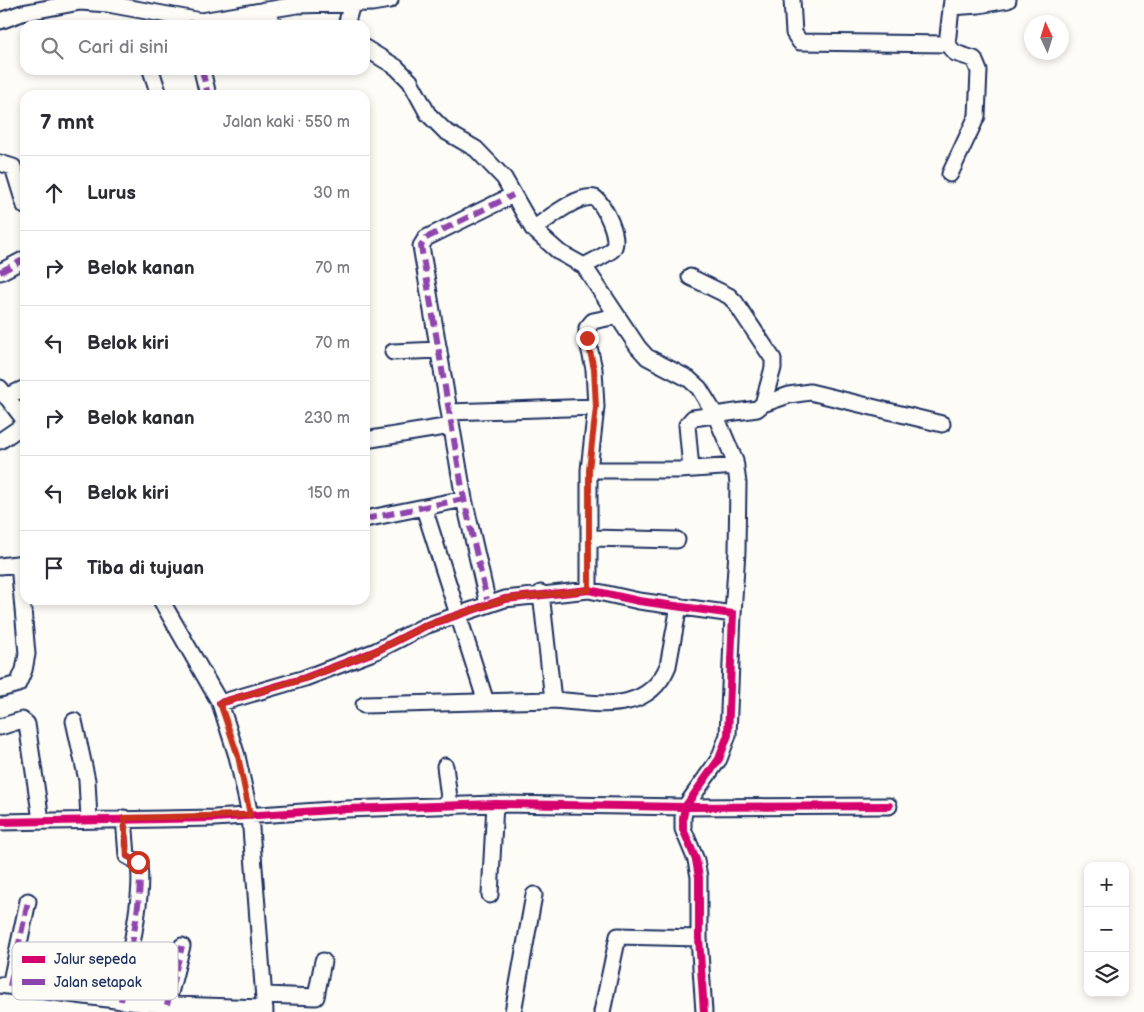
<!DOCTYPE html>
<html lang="id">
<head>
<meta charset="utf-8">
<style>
  :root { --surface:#fff; --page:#f7f7f7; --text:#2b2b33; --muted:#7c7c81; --line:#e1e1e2 }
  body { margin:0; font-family:"Balsamiq Sans",sans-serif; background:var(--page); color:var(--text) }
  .controls { position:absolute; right:15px; bottom:15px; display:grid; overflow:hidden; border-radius:10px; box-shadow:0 2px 8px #0003 }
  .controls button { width:45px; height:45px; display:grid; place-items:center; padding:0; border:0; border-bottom:1px solid var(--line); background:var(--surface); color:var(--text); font:25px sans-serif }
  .compass { position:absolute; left:1024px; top:15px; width:45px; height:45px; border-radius:50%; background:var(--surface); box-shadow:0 2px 8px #0003; rotate:356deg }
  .stop { position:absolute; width:15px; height:15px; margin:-11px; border:4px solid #c8321e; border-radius:50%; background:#fff }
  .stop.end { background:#c8321e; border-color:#fff; box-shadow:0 1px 5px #0008 }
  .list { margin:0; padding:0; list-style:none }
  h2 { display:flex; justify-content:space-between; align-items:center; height:65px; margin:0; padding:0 20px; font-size:21px }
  h2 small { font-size:16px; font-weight:400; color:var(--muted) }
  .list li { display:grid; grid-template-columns:32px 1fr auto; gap:15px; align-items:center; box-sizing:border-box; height:75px; padding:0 20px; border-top:1px solid var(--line) }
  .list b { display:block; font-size:19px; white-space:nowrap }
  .list em { font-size:16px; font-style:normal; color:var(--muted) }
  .icon { flex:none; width:28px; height:28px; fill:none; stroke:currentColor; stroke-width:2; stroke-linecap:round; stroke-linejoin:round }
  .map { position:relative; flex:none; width:1144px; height:1012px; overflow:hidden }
  .search { position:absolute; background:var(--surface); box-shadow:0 2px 8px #0003; left:20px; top:20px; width:350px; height:55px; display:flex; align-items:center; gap:12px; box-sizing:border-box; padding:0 18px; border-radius:15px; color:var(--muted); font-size:19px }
  .panel { position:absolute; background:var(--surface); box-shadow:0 2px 8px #0003; left:20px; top:90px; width:350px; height:515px; border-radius:15px }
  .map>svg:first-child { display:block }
</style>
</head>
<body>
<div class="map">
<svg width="1144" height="1012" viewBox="0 0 1144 1012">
  <rect width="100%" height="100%" fill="#fdfcf7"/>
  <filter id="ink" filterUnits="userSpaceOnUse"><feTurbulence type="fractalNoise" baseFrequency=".02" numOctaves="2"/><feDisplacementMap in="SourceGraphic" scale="10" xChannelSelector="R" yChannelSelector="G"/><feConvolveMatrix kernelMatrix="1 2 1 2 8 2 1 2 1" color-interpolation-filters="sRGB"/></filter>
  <g filter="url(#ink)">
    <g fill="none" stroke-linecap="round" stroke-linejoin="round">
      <defs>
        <path id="minor" d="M792 0 794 33 800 42 947 44
          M951 7 979 5 1008 0
          M264 10 275 25
          M0 21 22 13 80 2 108 4 201 21 297 5 372 3 390 0
          M346 25 352 4
          M365 48 396 67 410 81 428 114 445 131 476 149 504 178 533 229 559 252 584 266 638 347 647 357 689 379 699 388 715 414 735 461 738 483 737 551 733 614
          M151 70 159 95
          M202 70 208 95
          M0 163 13 167 25 206
          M950 174 977 116 979 71 974 59 955 53 947 44 952 0
          M533 229C548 219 577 194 595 198 604 204 622 240 612 250 604 256 593 261 584 266
          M0 272 25 259
          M690 277 729 296 735 302 773 359V368L763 404 757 409 693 418 687 425 691 469
          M393 352 439 350
          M0 388 25 421
          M6 397 25 388
          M763 404 789 395 810 392 942 424
          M449 412 596 407 594 369 587 338V328L593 321 617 316
          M365 440 451 426
          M0 441 25 424
          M589 470H680L736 466
          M424 508 486 702
          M365 519 464 499
          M590 538 677 540
          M0 566 25 563
          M589 590V470L596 407
          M161 600 220 703 237 756 250 815 265 1012
          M488 604 464 499 421 246 426 238 513 195
          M0 689 18 684 24 670 27 654 19 564
          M553 700C596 703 647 716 668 666L679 606
          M220 703 305 678 376 651 425 626 505 599 589 590 639 601 733 614 728 735 719 759 685 807 683 818V829L696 860 699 877V938L704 1012
          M364 705 553 700 541 593
          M74 721 87 780 89 819
          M0 727 22 720 27 724 41 820
          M445 766 450 806
          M0 822 215 818 346 809 495 804 685 807 889 806
          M490 895 495 804
          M0 985 146 1004 265 1008
          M10 986 28 901
          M265 995 316 997 323 961
          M121 1001C126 969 146 890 138 862L127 856 124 818
          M167 1005 182 946
          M513 1012 534 895
          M602 1012 618 936 699 938"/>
      </defs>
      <!-- minor casing -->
      <use href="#minor" stroke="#1b2f5e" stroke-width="19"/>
      <!-- minor -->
      <use href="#minor" stroke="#fdfcf7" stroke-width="15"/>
      <!-- quiet -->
      <path stroke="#8e44ad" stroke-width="6" stroke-dasharray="12 6" stroke-linecap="butt" d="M192 20V25
        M202 70 208 95
        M0 272 25 259
        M365 519 464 499
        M484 606 488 604 464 499 421 246 426 238 513 195
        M10 986 28 901
        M121 1001C126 969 146 890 138 862L127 856 124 818
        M167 1005 182 946"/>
      <defs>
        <path id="cycleway" d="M220 703 305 678 376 651 425 626 505 599 589 590 639 601 733 614 728 735 719 759 685 807 683 818V829L696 860 699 877V938L704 1012
          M0 822 215 818 346 809 495 804 685 807 889 806"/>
      </defs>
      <!-- cycleway casing -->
      <use href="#cycleway" stroke="#fdfcf7" stroke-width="11"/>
      <!-- cycleway -->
      <use href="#cycleway" stroke="#d6006c" stroke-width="8"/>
    </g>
  </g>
  <g fill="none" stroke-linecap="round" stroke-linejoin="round" filter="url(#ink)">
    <!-- route -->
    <path stroke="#c8321e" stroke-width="6" d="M138 862 127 856 124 818 250 815 238 756 220 703 306 678 376 651 425 626 505 599 589 590V470L596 407 594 369 587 338"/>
  </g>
  <!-- legend -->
  <rect x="12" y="942" width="166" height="58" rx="8" fill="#fdfcf7" stroke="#b9bec9" stroke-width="1"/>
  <rect x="22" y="956" width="23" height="7" fill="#d6006c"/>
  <rect x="22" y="979" width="23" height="6" fill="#8e44ad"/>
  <g font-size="14" fill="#1b2f5e">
    <text x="54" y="964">Jalur sepeda</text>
    <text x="54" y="987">Jalan setapak</text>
  </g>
</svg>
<div class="controls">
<button>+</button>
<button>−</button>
<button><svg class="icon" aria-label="layers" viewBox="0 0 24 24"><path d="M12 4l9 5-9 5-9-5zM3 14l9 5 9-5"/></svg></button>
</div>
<svg class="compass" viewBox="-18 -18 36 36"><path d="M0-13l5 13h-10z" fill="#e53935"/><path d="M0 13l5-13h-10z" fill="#7c7c81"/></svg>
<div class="stop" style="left:138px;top:862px"></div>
<div class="stop end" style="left:587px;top:338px"></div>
<div class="search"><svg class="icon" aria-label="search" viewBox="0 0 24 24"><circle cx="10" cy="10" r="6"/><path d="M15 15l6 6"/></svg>Cari di sini</div>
<section class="panel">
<h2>7 mnt<small>Jalan kaki · 550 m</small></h2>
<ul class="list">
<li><svg class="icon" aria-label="ahead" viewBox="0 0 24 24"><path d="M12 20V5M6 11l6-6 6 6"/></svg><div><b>Lurus</b></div><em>30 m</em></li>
<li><svg class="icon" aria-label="right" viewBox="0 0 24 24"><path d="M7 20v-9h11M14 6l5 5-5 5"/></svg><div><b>Belok kanan</b></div><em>70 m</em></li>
<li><svg class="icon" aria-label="left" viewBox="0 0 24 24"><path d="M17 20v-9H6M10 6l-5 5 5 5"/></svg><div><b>Belok kiri</b></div><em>70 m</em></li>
<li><svg class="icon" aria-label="right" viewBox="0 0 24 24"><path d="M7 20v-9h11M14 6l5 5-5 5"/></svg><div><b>Belok kanan</b></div><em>230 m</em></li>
<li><svg class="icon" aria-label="left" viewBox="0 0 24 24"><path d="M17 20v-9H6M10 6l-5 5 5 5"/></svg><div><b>Belok kiri</b></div><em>150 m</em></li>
<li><svg class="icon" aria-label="arrive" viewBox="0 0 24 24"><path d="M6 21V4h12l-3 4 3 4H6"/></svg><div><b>Tiba di tujuan</b></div></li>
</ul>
</section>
</div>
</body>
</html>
